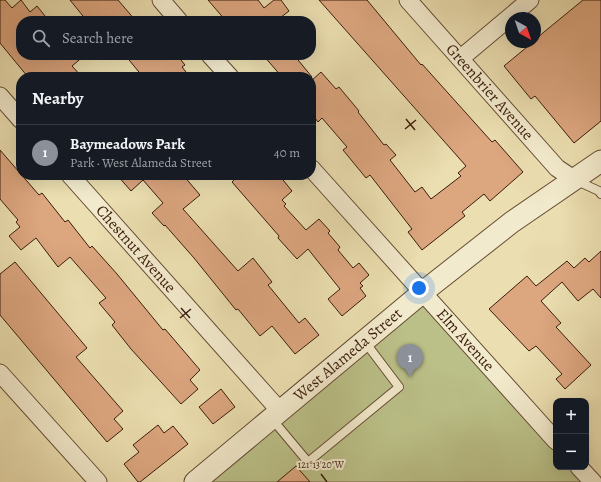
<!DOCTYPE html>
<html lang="en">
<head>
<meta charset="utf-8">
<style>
  :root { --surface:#171b24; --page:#242831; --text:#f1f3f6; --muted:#9ea1a6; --line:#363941; --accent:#8c9099 }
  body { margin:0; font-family:Alegreya,serif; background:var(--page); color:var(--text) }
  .controls { position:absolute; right:12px; bottom:12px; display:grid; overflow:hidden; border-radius:8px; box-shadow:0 4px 16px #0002 }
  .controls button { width:36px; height:36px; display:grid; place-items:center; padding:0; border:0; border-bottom:1px solid var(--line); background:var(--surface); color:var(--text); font:20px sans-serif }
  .compass { position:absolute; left:505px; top:12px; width:36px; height:36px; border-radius:50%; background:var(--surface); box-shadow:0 4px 16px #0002; rotate:140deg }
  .you { position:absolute; left:419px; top:288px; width:14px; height:14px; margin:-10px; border:3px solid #fff; border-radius:50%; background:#1a73e8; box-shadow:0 0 0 6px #1a73e833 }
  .badge { display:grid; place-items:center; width:26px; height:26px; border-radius:50%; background:var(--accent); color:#fff; font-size:13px; font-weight:700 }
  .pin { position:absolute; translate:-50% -33px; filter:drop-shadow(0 1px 2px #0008) }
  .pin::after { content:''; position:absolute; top:21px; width:14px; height:12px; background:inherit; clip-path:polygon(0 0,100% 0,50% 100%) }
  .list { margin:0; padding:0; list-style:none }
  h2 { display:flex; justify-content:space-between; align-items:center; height:52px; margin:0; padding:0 16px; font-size:17px }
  h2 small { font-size:13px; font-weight:400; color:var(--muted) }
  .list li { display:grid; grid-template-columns:26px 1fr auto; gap:12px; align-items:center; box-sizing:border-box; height:56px; padding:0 16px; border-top:1px solid var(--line) }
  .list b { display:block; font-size:15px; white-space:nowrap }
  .list p { margin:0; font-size:13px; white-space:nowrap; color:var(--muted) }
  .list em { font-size:13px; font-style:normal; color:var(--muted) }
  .icon { flex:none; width:22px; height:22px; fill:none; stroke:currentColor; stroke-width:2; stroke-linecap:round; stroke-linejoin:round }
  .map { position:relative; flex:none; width:601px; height:482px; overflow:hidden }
  .search { position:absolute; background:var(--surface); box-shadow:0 4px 16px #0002; left:16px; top:16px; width:300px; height:44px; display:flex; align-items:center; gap:10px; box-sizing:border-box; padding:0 14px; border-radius:16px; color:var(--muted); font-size:15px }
  .panel { position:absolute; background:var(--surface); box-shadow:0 4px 16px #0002; left:16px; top:72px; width:300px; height:108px; border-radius:16px }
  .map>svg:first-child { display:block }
</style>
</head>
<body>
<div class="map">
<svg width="601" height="482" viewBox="0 0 601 482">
  <rect width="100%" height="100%" fill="#ebdeb0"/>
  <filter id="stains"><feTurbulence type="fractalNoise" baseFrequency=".005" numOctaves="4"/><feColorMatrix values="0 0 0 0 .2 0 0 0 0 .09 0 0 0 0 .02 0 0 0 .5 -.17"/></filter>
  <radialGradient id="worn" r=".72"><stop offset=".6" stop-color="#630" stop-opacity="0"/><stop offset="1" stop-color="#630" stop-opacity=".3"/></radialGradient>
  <!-- green -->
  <path fill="#bbc088" stroke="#7a6e4a" d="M423 292 556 441V467H579L593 482H195Z"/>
  <!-- building -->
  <path fill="#dca67f" stroke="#3a1c0c" d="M0 0H5L12 8 21 0 30 12 37 6 49 21H21V55H85L72 66 82 77H28L0 43Z
    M70 0H118L136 21H87Z
    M208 0H258L264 8 274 0H281L289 11 276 21H226Z
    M319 0H367L421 65 422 64 492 142 495 140 523 172 490 201 484 194 462 212 465 216 422 250 408 232 412 229 370 175 366 178 343 150 347 147 322 118 318 122 311 113V81L321 72 336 89 339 87 359 111 358 112 384 145 386 144 396 155 390 160 415 192 422 187 431 199 461 176 458 173 466 166Z
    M583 0H601V121L574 143 535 96 531 99 504 66 533 42H535V40L544 32Z
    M125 55H177L185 65 182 67 190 77H143Z
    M263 55H294L312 77H282Z
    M0 150 39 195 42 193 65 222 68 220 90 248 92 246 117 274 163 330 165 329 200 370 190 380 198 389 181 404 131 349 112 325 115 322 99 303 106 298 70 257 58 267 36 238 21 250 9 236 20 227 16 222 18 220 0 199Z
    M117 175H183L200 195 183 209 238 271 253 258 272 282 268 285 299 323 305 318 319 335 295 354 272 326 260 336 238 309 236 310 194 258 165 225 164 226 152 213 163 203 143 180 131 191Z
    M239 175H279L292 191 282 200 286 204 284 206 306 230 319 219 330 231 328 233 340 247 338 250 353 268 359 263 369 275 360 283 363 286 360 288 366 296 342 316 328 299 340 289 308 249 297 259 278 238 279 236 232 182Z
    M601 251V298L593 289 578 301 562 282 541 301 561 323 556 327 591 365 565 389 556 379 562 374 536 346 529 351 489 309 527 276 536 286 567 261 574 268 585 258 589 262Z
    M15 262 87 348 76 357 123 411 114 419 123 429 107 442 0 315V274Z
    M221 389 235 407 213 424 199 407Z
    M158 425 164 433 173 426 188 444 140 482H138L124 464 139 452 133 445Z
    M296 466 310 482H277Z"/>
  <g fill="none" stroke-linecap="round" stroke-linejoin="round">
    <defs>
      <path id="service" d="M575 180 599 191 601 194
        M272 419 308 462 399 387 365 342"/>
      <g id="minor">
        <path d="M161 0 179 21"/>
        <path id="s1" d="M408 0 557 168 575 180"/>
        <path d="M210 55 230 77"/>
        <path d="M461 58 530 0"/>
        <path d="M0 96 21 120"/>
        <path id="s2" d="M311 168 556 441"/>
        <path id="s3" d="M70 175 281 412"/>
        <path d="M0 373 98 482"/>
        <path d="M579 467 593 482"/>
      </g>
      <g id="tertiary">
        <path id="s4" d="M195 482 423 292 512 222 601 161"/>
      </g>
    </defs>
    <!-- service casing -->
    <use href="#service" stroke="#664c35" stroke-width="10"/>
    <!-- minor casing -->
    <use href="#minor" stroke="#664c35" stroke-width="19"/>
    <!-- tertiary casing -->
    <use href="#tertiary" stroke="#664c35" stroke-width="23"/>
    <!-- service -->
    <use href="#service" stroke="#f2eacc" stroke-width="8"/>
    <!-- minor -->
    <use href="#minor" stroke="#f2eacc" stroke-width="17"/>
    <!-- tertiary -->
    <use href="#tertiary" stroke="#f2eacc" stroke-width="21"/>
  </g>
  <!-- ticks -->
  <path fill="none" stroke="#3a1c0c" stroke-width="1.5" d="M406 119 415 130M405 129 416 120M181 308 190 318M180 318 191 309M321 474 327 482"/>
  <g text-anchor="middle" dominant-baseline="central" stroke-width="4" stroke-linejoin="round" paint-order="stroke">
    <!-- street labels -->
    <g font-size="16" fill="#3a1c0c" stroke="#f2eacc">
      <text stroke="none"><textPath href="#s1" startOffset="123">Greenbrier Avenue</textPath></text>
      <text stroke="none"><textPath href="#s3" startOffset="99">Chestnut Avenue</textPath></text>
      <text stroke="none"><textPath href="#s2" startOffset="231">Elm Avenue</textPath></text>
      <text stroke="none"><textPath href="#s4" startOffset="199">West Alameda Street</textPath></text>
    </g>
  </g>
  <g font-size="10" text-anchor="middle" fill="#3a1c0c" stroke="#f2eacc" stroke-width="4" stroke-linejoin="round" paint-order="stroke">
    <text x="321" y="468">121°13'20"W</text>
  </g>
  <rect width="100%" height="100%" filter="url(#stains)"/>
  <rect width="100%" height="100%" fill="url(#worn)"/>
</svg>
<div class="controls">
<button>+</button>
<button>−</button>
</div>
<svg class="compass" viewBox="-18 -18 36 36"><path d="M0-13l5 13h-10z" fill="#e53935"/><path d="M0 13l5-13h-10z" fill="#9ea1a6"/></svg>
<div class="you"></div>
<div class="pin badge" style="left:410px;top:377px">1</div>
<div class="search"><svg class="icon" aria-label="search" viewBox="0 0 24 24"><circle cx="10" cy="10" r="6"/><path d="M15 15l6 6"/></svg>Search here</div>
<section class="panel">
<h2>Nearby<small></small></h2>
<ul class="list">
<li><span class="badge">1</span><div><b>Baymeadows Park</b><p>Park · West Alameda Street</p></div><em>40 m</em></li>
</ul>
</section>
</div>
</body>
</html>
